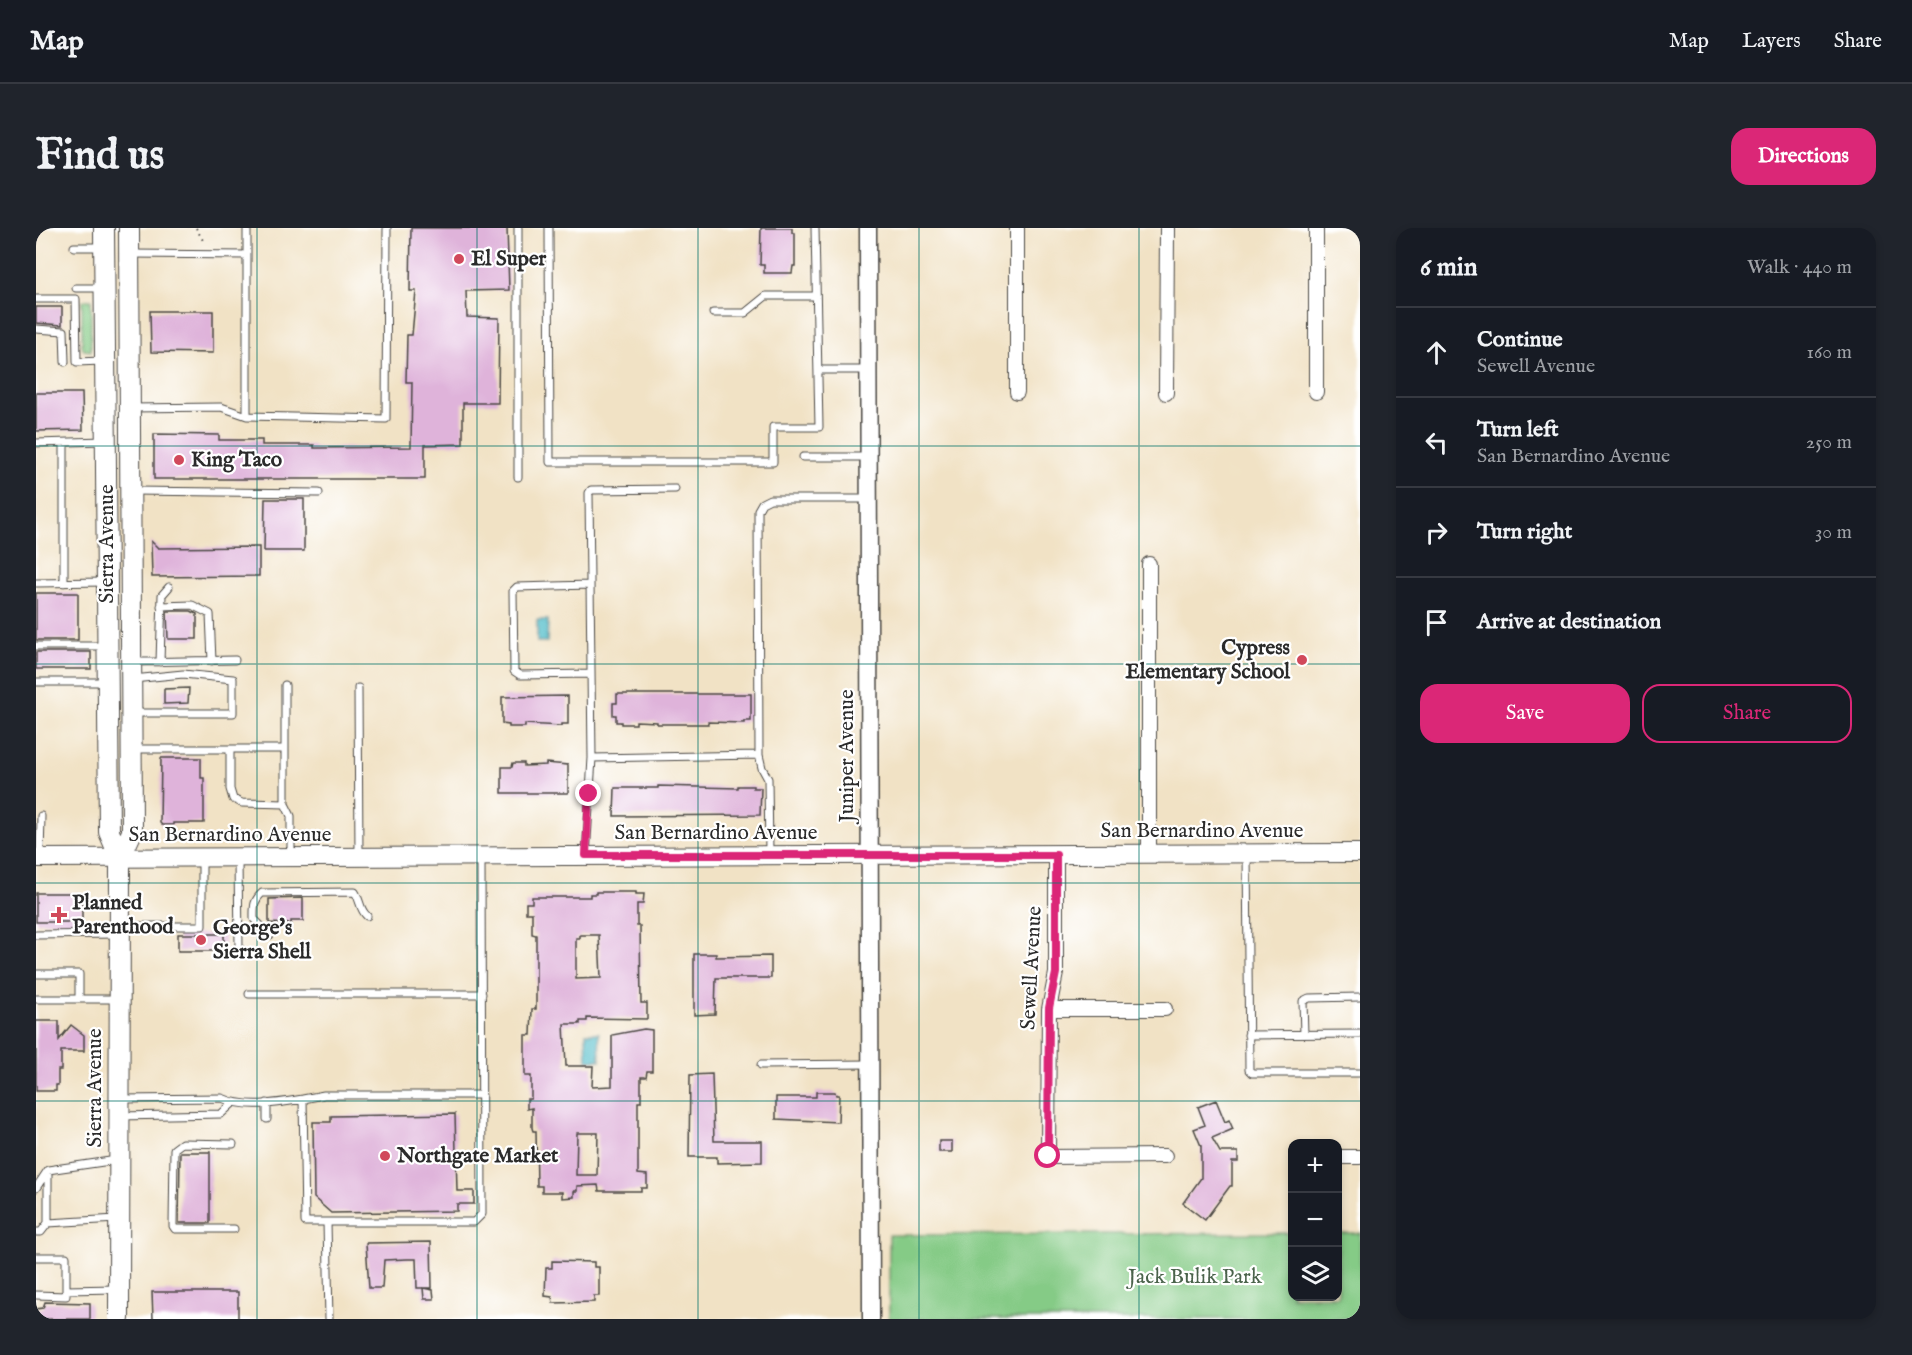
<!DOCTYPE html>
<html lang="en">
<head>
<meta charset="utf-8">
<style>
  :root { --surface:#171b24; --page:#20242c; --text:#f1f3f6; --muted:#9ea1a6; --line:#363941; --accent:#db2777 }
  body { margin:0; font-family:"IM FELL English",serif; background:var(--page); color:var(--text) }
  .controls { position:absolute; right:18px; bottom:18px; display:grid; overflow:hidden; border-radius:12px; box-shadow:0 3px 9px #0003 }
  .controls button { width:54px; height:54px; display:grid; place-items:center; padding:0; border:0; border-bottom:2px solid var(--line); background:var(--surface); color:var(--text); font:30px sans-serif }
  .stop { position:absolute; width:18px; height:18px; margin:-14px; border:4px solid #db2777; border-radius:50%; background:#fff }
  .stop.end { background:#db2777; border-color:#fff; box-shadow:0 2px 6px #0008 }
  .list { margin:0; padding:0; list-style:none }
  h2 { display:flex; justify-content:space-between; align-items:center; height:78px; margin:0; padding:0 24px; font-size:26px }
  h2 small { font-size:20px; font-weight:400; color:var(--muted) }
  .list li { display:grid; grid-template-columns:39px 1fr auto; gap:18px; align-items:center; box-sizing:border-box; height:90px; padding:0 24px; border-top:2px solid var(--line) }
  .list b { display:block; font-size:22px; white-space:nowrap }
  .list p { margin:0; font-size:20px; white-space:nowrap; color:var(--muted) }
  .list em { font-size:20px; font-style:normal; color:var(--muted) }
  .actions { display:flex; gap:12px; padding:18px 24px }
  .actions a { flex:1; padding:14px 0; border:2px solid var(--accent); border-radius:18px; text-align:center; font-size:21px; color:var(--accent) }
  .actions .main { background:var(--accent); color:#fff }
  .icon { flex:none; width:33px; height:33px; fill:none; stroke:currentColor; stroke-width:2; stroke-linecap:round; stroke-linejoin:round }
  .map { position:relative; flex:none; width:1324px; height:1091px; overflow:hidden; border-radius:18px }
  header { display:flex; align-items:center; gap:36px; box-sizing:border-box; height:84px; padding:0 30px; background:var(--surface); border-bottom:2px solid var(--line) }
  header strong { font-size:28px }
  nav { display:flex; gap:33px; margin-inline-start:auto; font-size:21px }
  .intro { display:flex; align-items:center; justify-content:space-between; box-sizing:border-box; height:144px; padding:0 36px }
  h1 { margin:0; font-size:42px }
  .button { padding:15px 27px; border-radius:18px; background:var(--accent); color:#fff; font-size:21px; font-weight:700 }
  main { display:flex; gap:36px; padding:0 36px }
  aside { flex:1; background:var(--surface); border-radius:18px; box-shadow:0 3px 9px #0003 }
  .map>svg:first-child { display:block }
</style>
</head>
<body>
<header>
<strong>Map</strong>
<nav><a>Map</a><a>Layers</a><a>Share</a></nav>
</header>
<div class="intro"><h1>Find us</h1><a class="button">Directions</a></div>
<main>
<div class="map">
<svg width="1324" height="1091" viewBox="0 0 1324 1091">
  <rect width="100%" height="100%" fill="#fff"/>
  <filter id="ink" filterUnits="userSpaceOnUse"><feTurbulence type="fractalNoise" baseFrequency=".0167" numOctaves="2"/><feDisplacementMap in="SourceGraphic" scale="12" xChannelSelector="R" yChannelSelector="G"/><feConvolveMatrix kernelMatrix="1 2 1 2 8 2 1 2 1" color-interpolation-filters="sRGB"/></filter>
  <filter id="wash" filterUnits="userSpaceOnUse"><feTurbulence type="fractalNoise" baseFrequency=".008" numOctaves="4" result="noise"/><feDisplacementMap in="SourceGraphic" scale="24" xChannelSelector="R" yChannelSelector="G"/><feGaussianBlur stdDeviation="1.35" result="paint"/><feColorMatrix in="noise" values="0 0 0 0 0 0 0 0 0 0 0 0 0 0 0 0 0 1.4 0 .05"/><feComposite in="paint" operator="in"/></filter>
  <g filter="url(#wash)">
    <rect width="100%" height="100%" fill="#f1e2c5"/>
    <!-- green -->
    <path fill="#85cb86" stroke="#587b58" stroke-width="1.5" d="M49 72H55V123L48 122 46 119V74Z
      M1256 1005V1068H1302V1005H1324V1091H853V1007Z"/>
    <!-- water -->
    <path fill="#4ebbc8" stroke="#3c737a" stroke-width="1.5" d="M501 392H512L511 414H501Z
      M550 805H563L564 832H551Z"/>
    <g id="blocks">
      <!-- building -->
      <path fill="#dfb3da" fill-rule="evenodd" d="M375 0H471L473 62 430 63 431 89 463 90 462 175H427V216L389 217V251H118V206L183 207V212H226V217H278V220L375 219 376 154H370L371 107H376L380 63H374Z
        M725 0H756V5H759V38H757L756 45H728V37H724Z
        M0 79H26V97L0 95Z
        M114 83H177V125L115 124Z
        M0 165H46L47 202 0 203Z
        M229 271H268V323H228Z
        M115 313 122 320 223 319V348L116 349Z
        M0 365H42V412H0Z
        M131 383H155L161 386V411H132Z
        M0 424H55V441H0Z
        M153 460 152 475 128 476V461Z
        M581 466H715V493H708V495L672 494V496H621V494L600 493V496H585V494H580V487H577V475H581Z
        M532 468V496H525V498L489 496V499H473V497L466 496V469Z
        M125 530H165V550H168V595H137V597H126L124 595Z
        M477 535H488V538L510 537V535L532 537V565H466V539H476Z
        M622 558 702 560V558H717V560H725L724 587 578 588 579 560H622Z
        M560 664H600V666H608L607 676H601V698H604L605 775H611V791L551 790V793H544V796H528L530 838H557L556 859 576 858V807L608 801 616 802V843H611L610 849H605V874H602V946L611 947V960H605V963H563L562 957 541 958V963H538V969L526 970V964H506V958H501L500 903H497L496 900V880L491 881V871H495V848H489V807H495L496 781H500V707L496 706V685H490V675H496V669H554V666H560ZM544 707H563L565 750 540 751V710H544ZM541 905H562L561 947H540Z
        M0 665H46V694H0Z
        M267 670V693H255V696L233 695V671Z
        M142 706H188V723H142Z
        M658 726H680V729L735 728V750H680L679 786 658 787Z
        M0 793H23V812L35 797 48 807V823H25V842H22V857H20V863H0Z
        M676 846 678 913H726V934L681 935V929H653L654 847Z
        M780 864H799L800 867H803L802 894 740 891V869H780Z
        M1180 872 1189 894 1193 892 1197 901 1176 910 1184 924H1202V934H1196V958H1194L1169 992 1147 975 1165 950V918L1158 901 1169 897 1162 879Z
        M419 886 421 963H438V976H421V983L295 985 278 970 277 894H295V888Z
        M903 913H916V924H903Z
        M144 924H174V995H143Z
        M395 1014 396 1060H381L380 1031H371L348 1032 346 1060H333L330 1015Z
        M516 1033 558 1034V1039H563V1068H558V1074L517 1075 516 1069 509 1068 510 1040H516Z
        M387 1060 397 1062 398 1071H388Z
        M116 1064H202V1091H117Z
        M9 1074 54 1075V1091H0V1081L7 1080Z"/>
    </g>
  </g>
  <g filter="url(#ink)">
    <use href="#blocks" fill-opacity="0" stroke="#494642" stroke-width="1.5"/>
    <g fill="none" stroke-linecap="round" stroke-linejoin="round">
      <defs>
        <path id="service" d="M211 0V188L350 191 351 0
          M513 0 514 234H737V199H783L779 0
          M38 19H66
          M96 26 211 27
          M40 60H65
          M0 71H40L41 134 66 133
          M677 85H709L730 68H780
          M0 101 28 103 29 134
          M782 142H832
          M95 180 185 179 211 188
          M0 215 69 213
          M28 215V355
          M767 229H832
          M482 249V0
          M97 263 283 265
          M0 355 69 354
          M554 357 481 359 477 363 478 443 484 447 555 446
          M125 378 156 377 174 386 176 433
          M0 418H71
          M98 434 199 432
          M124 434 126 367 133 359
          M97 451 147 446 197 451V485H98
          M1 454H71
          M249 457V576L255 588V629
          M322 460 323 628
          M96 521H194V561L197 571 206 575 249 576
          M194 521H249
          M556 530 723 527
          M733 625 732 551 726 540 723 527 722 282 726 275 734 271H832
          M1211 625 1213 842 1216 845H1324
          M4 628 5 588
          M550 628 556 530 553 265 555 262 639 261
          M445 629C445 748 446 867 446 986L438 994H269L267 871 288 867H446
          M202 632 203 720
          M86 698H166V630
          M0 707 81 706
          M234 707 218 691C218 679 217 673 226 665L319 664C325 673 323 681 331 688
          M0 746H43V771H82
          M213 766H446
          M0 771H43
          M1268 806 1267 773 1273 770 1324 769
          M1212 807 1324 806
          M725 837 834 836
          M86 871 186 870C209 881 243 875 267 871
          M84 888 185 886 197 875
          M231 891V875
          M197 916 146 915 138 921 137 998 139 1001H198
          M0 960 12 942 81 932
          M291 994 293 1091
          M12 995 81 991
          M0 1004H5L12 995V942
          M0 1029H30V1068L0 1067
          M30 1062 80 1061"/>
        <path id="minor" d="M981 0V164
          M1280 0V164
          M1130 165 1131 0
          M1113 336V626
          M1020 626V745L1013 781 1012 929 1129 928
          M1013 781H1129
          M1302 929H1324"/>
        <path id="tertiary" d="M832 0 835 1091"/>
        <path id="secondary" d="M0 630 1324 625"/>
        <path id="primary" d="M68 0 73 604 84 630 83 1091
          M84 630 96 604 93 0"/>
      </defs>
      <!-- service casing -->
      <use href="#service" stroke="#494642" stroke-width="9"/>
      <!-- minor casing -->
      <use href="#minor" stroke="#494642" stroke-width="16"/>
      <!-- tertiary casing -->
      <use href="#tertiary" stroke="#494642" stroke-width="19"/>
      <!-- secondary casing -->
      <use href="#secondary" stroke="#494642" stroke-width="20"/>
      <!-- primary casing -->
      <use href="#primary" stroke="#494642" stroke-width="22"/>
      <!-- path -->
      <path stroke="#494642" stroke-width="2" stroke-dasharray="1.5 4.5" stroke-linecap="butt" d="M160 0 168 14"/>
      <!-- service -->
      <use href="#service" stroke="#fff" stroke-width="7"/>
      <!-- minor -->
      <use href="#minor" stroke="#fff" stroke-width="14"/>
      <!-- tertiary -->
      <use href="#tertiary" stroke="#fff" stroke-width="16"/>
      <!-- secondary -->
      <use href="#secondary" stroke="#fff" stroke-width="18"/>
      <!-- primary -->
      <use href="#primary" stroke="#fff" stroke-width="20"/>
    </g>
  </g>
  <g fill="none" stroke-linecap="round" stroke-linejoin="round" filter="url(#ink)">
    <!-- route -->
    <path stroke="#db2777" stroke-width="8" d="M553 566 550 627H1020V745L1013 780 1012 928"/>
  </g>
  <!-- grid -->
  <path fill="none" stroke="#0f766e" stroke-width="1.5" stroke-opacity="0.55" d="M221 0V1091M441 0V1091M662 0V1091M883 0V1091M1103 0V1091M0 218H1324M0 436H1324M0 655H1324M0 873H1324"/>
  <!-- markers -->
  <g fill="#d1495b" stroke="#fff" stroke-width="2">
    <circle cx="423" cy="31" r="6"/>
    <circle cx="143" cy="232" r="6"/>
    <circle cx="1266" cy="432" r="6"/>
    <path d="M20 678h6v6h6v6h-6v6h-6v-6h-6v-6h6z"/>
    <circle cx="165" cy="712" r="6"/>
    <circle cx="349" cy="928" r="6"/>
  </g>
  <g text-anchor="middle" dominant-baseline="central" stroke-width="4.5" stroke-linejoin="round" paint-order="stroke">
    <!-- poi labels -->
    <g font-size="21" font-weight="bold" fill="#2b2b2b" stroke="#fff" text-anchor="start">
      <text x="435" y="31">El Super</text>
      <text x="155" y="232">King Taco</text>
      <text x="1254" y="420" text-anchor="end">Cypress<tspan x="1254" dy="24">Elementary School</tspan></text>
      <text x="36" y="675">Planned<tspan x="36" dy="24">Parenthood</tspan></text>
      <text x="177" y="700">George's<tspan x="177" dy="24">Sierra Shell</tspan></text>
      <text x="361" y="928">Northgate Market</text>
    </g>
    <!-- street labels -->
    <g font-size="21" fill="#2b2b2b" stroke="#fff">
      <text transform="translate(71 316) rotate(-90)">Sierra Avenue</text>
      <text transform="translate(811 528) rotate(-90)">Juniper Avenue</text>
      <text x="1166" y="603">San Bernardino Avenue</text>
      <text x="680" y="605">San Bernardino Avenue</text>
      <text x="194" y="607">San Bernardino Avenue</text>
      <text transform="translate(996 740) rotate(-87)">Sewell Avenue</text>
      <text transform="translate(59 860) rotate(-90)">Sierra Avenue</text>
    </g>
    <!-- park labels -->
    <g font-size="21" fill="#4a634b" stroke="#fff">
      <text x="1159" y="1049">Jack Bulik Park</text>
    </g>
  </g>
</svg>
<div class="controls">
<button>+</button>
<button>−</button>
<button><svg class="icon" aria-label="layers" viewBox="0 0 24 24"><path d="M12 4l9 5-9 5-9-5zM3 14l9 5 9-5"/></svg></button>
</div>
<div class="stop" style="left:1012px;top:928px"></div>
<div class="stop end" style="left:553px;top:566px"></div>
</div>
<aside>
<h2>6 min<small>Walk · 440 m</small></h2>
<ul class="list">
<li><svg class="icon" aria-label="ahead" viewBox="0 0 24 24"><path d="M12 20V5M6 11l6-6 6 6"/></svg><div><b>Continue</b><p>Sewell Avenue</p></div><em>160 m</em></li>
<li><svg class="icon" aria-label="left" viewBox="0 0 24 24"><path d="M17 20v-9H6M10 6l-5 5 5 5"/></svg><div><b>Turn left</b><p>San Bernardino Avenue</p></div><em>250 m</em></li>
<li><svg class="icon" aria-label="right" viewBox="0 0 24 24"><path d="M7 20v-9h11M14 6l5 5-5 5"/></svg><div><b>Turn right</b></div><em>30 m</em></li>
<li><svg class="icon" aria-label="arrive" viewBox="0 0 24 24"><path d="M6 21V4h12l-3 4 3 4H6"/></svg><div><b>Arrive at destination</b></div></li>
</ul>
<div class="actions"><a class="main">Save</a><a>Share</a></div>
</aside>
</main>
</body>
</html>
